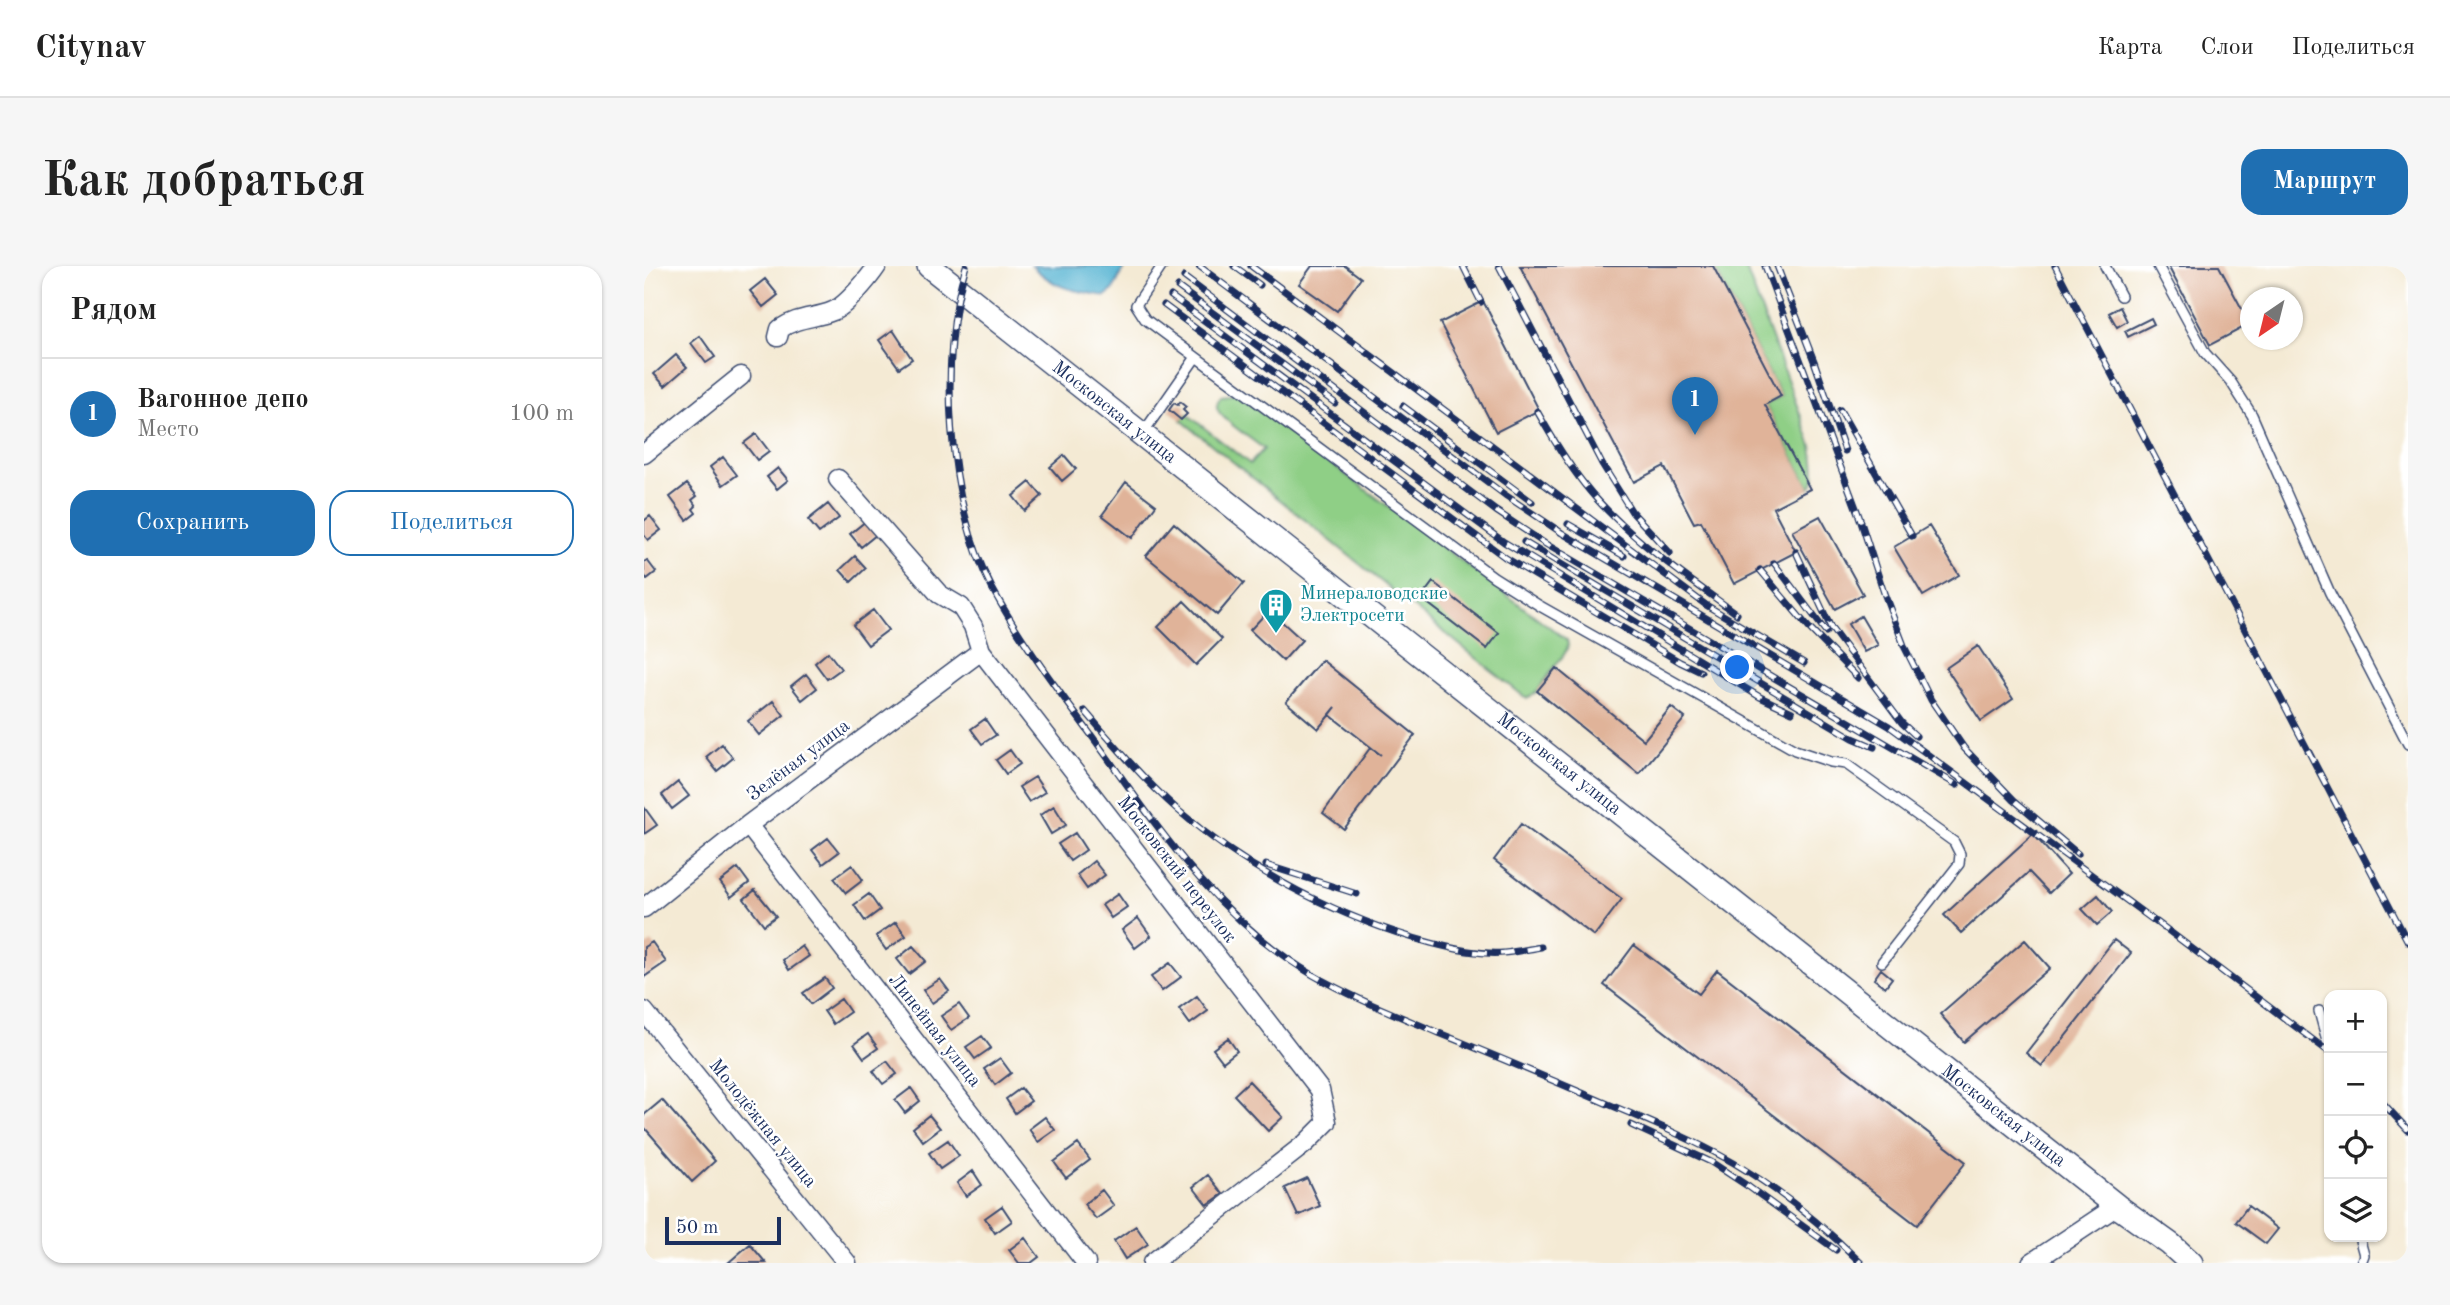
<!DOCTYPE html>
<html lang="ru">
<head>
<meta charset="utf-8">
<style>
  :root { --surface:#fff; --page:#f6f6f6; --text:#222; --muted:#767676; --line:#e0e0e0; --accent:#1f6fb2 }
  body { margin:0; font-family:"Old Standard TT",serif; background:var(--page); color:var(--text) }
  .controls { position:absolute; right:21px; bottom:21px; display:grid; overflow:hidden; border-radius:14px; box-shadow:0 2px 5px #0004 }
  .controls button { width:63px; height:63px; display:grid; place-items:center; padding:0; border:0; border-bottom:2px solid var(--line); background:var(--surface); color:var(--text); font:35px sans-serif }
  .compass { position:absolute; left:1596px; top:21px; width:63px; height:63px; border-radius:50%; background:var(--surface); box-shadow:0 2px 5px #0004; rotate:215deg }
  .scale { position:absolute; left:21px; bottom:18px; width:116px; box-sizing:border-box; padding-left:7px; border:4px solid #1b2f5e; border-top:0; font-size:19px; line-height:24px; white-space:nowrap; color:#1b2f5e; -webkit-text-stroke:5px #fff; paint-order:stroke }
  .you { position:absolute; left:1094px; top:402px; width:24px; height:24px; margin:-18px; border:5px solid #fff; border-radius:50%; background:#1a73e8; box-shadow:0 0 0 10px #1a73e833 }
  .badge { display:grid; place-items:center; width:46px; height:46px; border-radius:50%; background:var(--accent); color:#fff; font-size:23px; font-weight:700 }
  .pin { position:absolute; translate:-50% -58px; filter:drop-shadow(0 2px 4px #0008) }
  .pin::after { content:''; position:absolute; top:37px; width:24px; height:21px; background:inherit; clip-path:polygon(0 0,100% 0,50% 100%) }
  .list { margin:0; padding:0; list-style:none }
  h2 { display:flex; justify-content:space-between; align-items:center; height:91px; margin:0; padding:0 28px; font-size:30px }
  h2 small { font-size:23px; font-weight:400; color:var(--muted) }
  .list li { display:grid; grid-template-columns:46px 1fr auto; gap:21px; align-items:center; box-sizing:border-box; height:112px; padding:0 28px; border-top:2px solid var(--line) }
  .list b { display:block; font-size:26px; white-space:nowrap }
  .list p { margin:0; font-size:23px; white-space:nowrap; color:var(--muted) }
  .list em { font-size:23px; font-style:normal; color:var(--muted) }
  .actions { display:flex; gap:14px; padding:21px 28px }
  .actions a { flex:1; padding:16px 0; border:2px solid var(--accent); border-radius:21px; text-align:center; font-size:24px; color:var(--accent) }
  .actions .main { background:var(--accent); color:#fff }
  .icon { flex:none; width:38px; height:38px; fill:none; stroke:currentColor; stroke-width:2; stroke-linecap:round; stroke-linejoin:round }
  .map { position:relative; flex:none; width:1764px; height:997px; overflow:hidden; border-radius:21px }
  header { display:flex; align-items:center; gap:42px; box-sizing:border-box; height:98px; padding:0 35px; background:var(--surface); border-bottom:2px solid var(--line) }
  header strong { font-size:33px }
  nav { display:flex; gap:38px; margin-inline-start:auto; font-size:24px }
  .intro { display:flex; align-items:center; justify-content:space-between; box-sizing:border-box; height:168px; padding:0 42px }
  h1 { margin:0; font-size:49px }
  .button { padding:18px 32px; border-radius:21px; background:var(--accent); color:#fff; font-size:24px; font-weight:700 }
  main { display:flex; gap:42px; padding:0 42px }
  aside { flex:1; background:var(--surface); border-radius:21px; box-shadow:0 2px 5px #0004 }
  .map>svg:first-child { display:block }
</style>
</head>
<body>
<header>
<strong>Citynav</strong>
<nav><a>Карта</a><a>Слои</a><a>Поделиться</a></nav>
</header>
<div class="intro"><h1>Как добраться</h1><a class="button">Маршрут</a></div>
<main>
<aside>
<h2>Рядом<small></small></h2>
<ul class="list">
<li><span class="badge">1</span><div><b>Вагонное депо</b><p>Место</p></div><em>100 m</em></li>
</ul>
<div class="actions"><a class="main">Сохранить</a><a>Поделиться</a></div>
</aside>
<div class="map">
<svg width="1764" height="997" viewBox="0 0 1764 997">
  <rect width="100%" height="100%" fill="#fff"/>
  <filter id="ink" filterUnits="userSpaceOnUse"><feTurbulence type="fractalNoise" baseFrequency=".0143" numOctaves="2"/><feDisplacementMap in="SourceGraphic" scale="14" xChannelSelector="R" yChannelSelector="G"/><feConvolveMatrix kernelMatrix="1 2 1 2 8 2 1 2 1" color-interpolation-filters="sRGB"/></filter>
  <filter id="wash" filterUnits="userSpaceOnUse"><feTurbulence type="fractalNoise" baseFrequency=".00686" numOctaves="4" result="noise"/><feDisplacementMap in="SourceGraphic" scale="28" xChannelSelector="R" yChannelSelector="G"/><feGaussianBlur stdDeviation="1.57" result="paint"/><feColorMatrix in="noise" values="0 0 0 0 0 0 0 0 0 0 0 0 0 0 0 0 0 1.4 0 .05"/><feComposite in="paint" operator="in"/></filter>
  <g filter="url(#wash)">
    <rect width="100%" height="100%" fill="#f4ead4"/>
    <!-- green -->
    <path fill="#8fcf86" stroke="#557f72" stroke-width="2" d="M1069 0H1101L1168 180C1170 194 1174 212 1166 223L1121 139 1137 130Z
      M594 128 923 374 924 380 921 387 893 425 883 433 537 154 543 148 606 198 620 183C611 175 573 151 573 141 572 137 575 133 577 130Z"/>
    <!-- water -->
    <path fill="#52b2d1" stroke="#367098" stroke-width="2" d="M388 0H481L469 24 461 30C428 24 413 24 388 0Z"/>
    <g id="blocks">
      <!-- building -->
      <path fill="#e0b399" d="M668 0H701L717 12 693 45 655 18Z
        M876 0H1069L1137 130 1121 139 1166 223 1129 242 1152 286 1090 318 1057 255 1050 257 1020 200 990 216Z
        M1524 0H1575L1606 58 1566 79Z
        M121 13 134 29 119 41 106 25Z
        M839 35 895 144 852 166 796 57Z
        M1476 41 1483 55 1473 61 1465 47Z
        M1507 52 1510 58 1484 71 1481 65Z
        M249 64 268 93 255 102 235 74Z
        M56 70 71 91 62 97 47 77Z
        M32 89 43 101 21 120 10 108Z
        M536 136 542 141 539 144 543 148 537 154 525 144 530 137 534 139Z
        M112 168 125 185 113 194 100 177Z
        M420 189 432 203 418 215 406 201Z
        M79 191 93 209 79 219 66 201Z
        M134 202 144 214 133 223 123 211Z
        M386 216 398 230 381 245 369 230Z
        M482 216 512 239 488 272 458 249Z
        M43 218 53 230 48 234 52 240 49 243 52 247 43 254 26 231Z
        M184 238 195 252 175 267 164 254Z
        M6 250 17 264 4 274 0 269V255Z
        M1176 250 1219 328 1191 343 1148 265Z
        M222 255 233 268 217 281 206 268Z
        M530 257 600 317 573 349 502 290Z
        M1285 260 1315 309 1279 330 1250 281Z
        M211 290 222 302 207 316 196 304Z
        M3 294 12 306 3 313 0 309V296Z
        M789 316 855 367 843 383 777 332Z
        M540 335 578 373 552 399 514 361Z
        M229 344 244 364 224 379 209 359Z
        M625 344 658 374 639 395 606 364Z
        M1217 350 1234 379 1220 386 1204 358Z
        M1334 380 1369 433 1337 455 1302 402Z
        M184 386 197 403 183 413 171 397Z
        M678 394 771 469 700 563 679 547 726 482 737 489 686 449 692 441 674 463 642 436Z
        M912 402 1000 474 1027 441 1041 452 995 508 893 425Z
        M162 408 173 422 158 434 147 420Z
        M129 435 140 449 115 469 104 455Z
        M341 453 352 469 338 478 327 463Z
        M78 478 89 492 73 505 62 491Z
        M366 484 376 498 362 508 352 494Z
        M391 511 401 526 385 536 375 521Z
        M34 516 45 530 28 543 18 529Z
        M410 540 422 559 407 568 396 549Z
        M0 541 13 559 0 568Z
        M877 558 978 633 950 670 850 594Z
        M431 567 442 584 426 595 414 578Z
        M1389 568 1425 608 1405 627 1385 606 1317 667 1300 649Z
        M184 572 195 586 179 598 168 584Z
        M450 595 461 609 443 623 433 609Z
        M208 599 219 614 202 627 190 612Z
        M94 602 105 617 87 631 76 616Z
        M111 624 132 650 120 659 100 633Z
        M225 628 236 644 221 655 210 639Z
        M474 628 483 641 467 652 458 639Z
        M1454 629 1468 646 1453 659 1438 643Z
        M494 652 507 670 491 682 478 664Z
        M252 656 262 670 242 684 232 670Z
        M1381 674 1406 702 1320 776 1296 748Z
        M1470 674 1487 687 1398 800 1382 787Z
        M8 676 22 696 0 711V681Z
        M990 679 1055 728 1073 704 1322 896 1273 959 960 719Z
        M158 680 165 690 145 704 139 694Z
        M269 680 282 695 265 708 253 693Z
        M526 697 537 711 518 725 507 711Z
        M1237 703 1248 712 1241 721 1230 713Z
        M181 712 188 722 167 738 159 727Z
        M296 713 305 725 288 737 279 724Z
        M553 730 564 745 546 758 535 743Z
        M197 733 206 746 189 758 180 745Z
        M315 738 325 752 307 764 297 750Z
        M224 768 234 782 220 792 210 778Z
        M338 770 347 782 331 793 322 781Z
        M584 772 593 785 579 796 569 783Z
        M356 792 367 807 351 819 340 803Z
        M243 795 253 808 239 818 229 805Z
        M605 815 639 851 624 865 590 829Z
        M267 822 276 835 261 847 251 834Z
        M377 822 387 835 371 847 362 833Z
        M18 834 71 895 48 916 0 861V849Z
        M285 849 296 862 279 875 269 862Z
        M401 851 411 864 394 876 385 863Z
        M304 874 315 890 296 903 285 887Z
        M434 878 446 894 422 912 410 896Z
        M329 905 338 919 322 930 313 917Z
        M564 909 579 928 563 939 549 921Z
        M663 912 676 940 654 950 641 922Z
        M458 924 470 940 452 953 440 938Z
        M358 940 368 955 351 967 341 952Z
        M1604 940 1634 963 1622 978 1592 956Z
        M492 960 504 978 481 993 470 975Z
        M381 972 395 991 387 997H375L365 984Z
        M106 978 122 997H84Z"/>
    </g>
  </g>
  <g filter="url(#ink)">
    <use href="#blocks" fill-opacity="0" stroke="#3c4b70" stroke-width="2"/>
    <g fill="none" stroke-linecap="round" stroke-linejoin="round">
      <defs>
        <path id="service" d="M1461 0 1477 30
          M1514 0 1561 87 1587 116 1608 149 1686 327 1764 478
          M552 91 850 311 896 340 1151 484 1187 496 1202 498 1310 576 1316 588 1315 598 1238 696
          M499 167 552 91 501 53 492 39 518 0
          M1675 745 1685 782
          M1715 971 1720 989 1717 997"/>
        <path id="minor" d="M134 71 136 63C155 50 170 53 189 45 202 40 225 12 233 0
          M0 188 97 110
          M194 213 295 328 317 341 329 360 337 385 676 824 683 856 662 877 508 997
          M104 559 442 997
          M0 642 104 559 337 385
          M0 745 203 997
          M1387 997 1473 940"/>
        <g id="tertiary">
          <path id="s1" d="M285 0 1473 940 1526 978 1547 997"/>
        </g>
      </defs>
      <!-- service casing -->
      <use href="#service" stroke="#3c4b70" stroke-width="12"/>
      <!-- minor casing -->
      <use href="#minor" stroke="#3c4b70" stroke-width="21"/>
      <!-- tertiary casing -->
      <use href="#tertiary" stroke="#3c4b70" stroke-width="26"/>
      <!-- service -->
      <use href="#service" stroke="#fff" stroke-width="9"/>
      <!-- minor -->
      <use href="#minor" stroke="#fff" stroke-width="18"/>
      <!-- tertiary -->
      <use href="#tertiary" stroke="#fff" stroke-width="23"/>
      <defs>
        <path id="rail" d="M322 0C294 91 303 237 348 322 382 385 427 440 468 498 524 577 583 659 669 709 709 732 753 749 795 767 852 790 908 814 964 838 1007 856 1050 874 1090 897 1137 925 1179 959 1217 997
          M555 0 861 229 918 267 1245 460 1520 662
          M590 0 616 19
          M607 0 1062 339 1160 397
          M819 0 837 36
          M855 0 958 198 988 246 1026 287
          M1121 0 1215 250 1240 327 1261 382 1287 434 1320 482 1370 534 1434 588
          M1133 0 1170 95 1201 185
          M1411 0 1764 676
          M540 11 852 245 900 277 1313 519
          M534 21 691 137
          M527 30 860 276 1116 431 1148 446
          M520 39 862 292 1036 396 1057 406
          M759 140 888 236
          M1196 144 1268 270
          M893 145C907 170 922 195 940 218 981 270 1040 309 1093 348
          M924 258 980 290
          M880 276 1209 472 1230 481
          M1152 286 1187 362 1258 457 1272 470
          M1130 297 1182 366
          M1116 304 1165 362 1214 412
          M441 445C471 480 501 515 535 545 605 606 698 653 787 677 810 683 836 689 860 687 872 686 885 683 897 681
          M622 599 713 628
          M1513 656 1685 786
          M1738 836 1764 864
          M987 859 1067 896 1105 921 1192 984"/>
      </defs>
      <!-- rail casing -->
      <use href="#rail" stroke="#1b2f5e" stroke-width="7"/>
      <!-- rail -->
      <use href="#rail" stroke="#fff" stroke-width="4.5" stroke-dasharray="13" stroke-linecap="butt"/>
    </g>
  </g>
  <!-- icons -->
  <defs>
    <symbol id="building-pin" viewBox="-11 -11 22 30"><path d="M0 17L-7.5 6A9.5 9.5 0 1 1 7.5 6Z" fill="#0f9aa8" stroke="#fff"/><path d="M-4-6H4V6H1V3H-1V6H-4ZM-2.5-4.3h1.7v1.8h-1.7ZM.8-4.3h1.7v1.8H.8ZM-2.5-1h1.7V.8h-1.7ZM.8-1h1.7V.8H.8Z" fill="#fff"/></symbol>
  </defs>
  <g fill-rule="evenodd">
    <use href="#building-pin" x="613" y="320" width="38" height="52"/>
  </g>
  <g text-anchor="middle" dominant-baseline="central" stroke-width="5" stroke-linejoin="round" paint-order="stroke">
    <!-- street labels -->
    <g font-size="19" fill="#1b2f5e" stroke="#fff">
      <text stroke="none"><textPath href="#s1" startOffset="236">Московская улица</textPath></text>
      <text transform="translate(155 495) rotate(-37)">Зелёная улица</text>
      <text stroke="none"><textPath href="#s1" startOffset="803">Московская улица</textPath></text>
      <text transform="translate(532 604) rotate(52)">Московский переулок</text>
      <text transform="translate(290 765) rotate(52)">Линейная улица</text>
      <text stroke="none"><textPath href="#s1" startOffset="1370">Московская улица</textPath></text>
      <text transform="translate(118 858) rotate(51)">Молодёжная улица</text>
    </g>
    <!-- culture labels -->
    <g font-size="19" fill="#0d838f" stroke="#fff" text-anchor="start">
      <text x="656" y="328">Минераловодские<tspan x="656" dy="22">Электросети</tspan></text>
    </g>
  </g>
</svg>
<div class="controls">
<button>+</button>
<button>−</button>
<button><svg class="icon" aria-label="locate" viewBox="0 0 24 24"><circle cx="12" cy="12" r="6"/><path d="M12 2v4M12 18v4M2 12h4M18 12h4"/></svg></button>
<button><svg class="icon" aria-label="layers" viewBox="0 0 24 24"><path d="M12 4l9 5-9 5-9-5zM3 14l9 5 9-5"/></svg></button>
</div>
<svg class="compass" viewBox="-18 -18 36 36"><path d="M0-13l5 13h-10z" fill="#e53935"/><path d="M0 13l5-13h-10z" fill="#767676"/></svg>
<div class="scale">50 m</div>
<div class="you"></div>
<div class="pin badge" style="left:1051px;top:169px">1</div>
</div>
</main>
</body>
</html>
